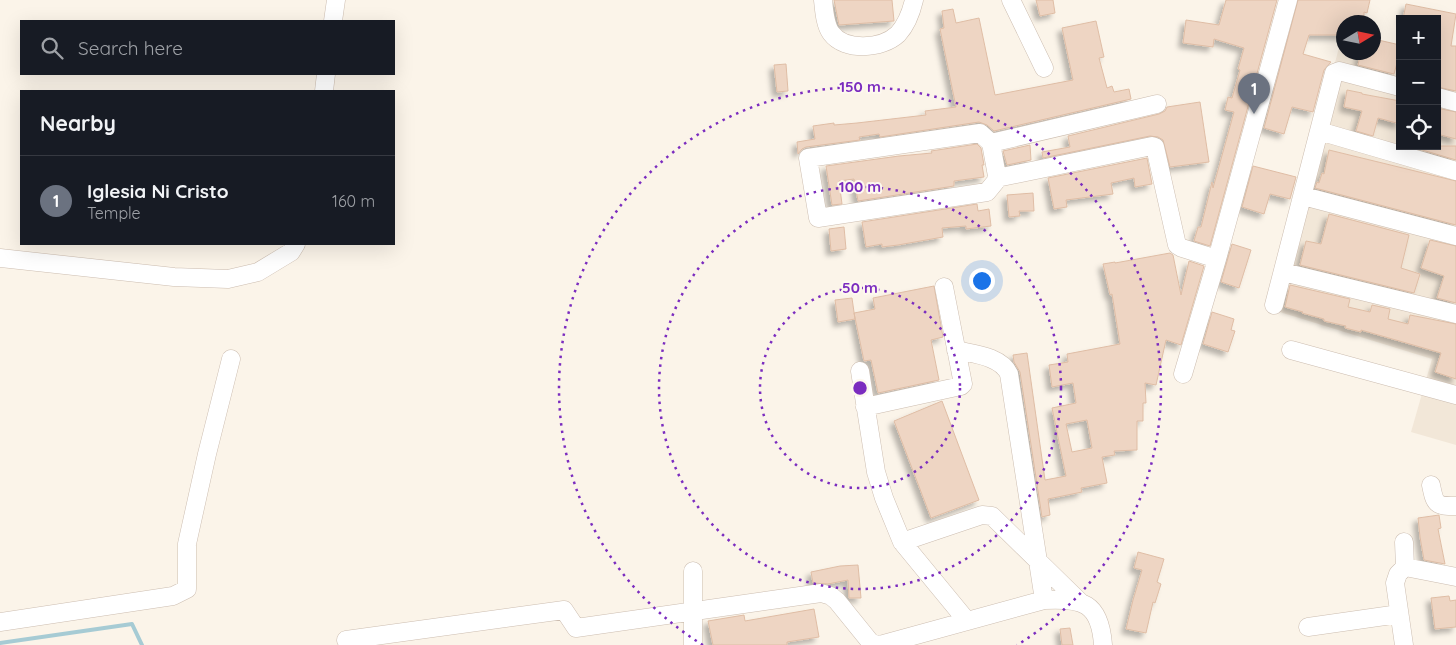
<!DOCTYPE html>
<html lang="en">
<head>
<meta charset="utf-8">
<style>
  :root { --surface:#171b24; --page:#20242c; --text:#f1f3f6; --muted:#9ea1a6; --line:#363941; --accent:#d93025 }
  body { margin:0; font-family:Quicksand,sans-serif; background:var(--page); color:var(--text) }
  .controls { position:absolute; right:15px; top:15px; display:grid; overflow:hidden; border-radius:0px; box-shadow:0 5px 20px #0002 }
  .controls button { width:45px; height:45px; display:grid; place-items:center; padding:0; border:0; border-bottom:1px solid var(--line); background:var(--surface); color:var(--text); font:25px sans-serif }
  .compass { position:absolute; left:1336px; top:15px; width:45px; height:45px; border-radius:50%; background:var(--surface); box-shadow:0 5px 20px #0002; rotate:80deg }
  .you { position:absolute; left:981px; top:280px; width:18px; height:18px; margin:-12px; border:4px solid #fff; border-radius:50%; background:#1a73e8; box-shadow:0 0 0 8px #1a73e833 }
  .badge { display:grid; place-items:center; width:32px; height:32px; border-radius:50%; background:var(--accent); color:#fff; font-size:16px; font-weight:700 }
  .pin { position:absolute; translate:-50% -41px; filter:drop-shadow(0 1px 2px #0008) }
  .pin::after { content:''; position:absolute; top:26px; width:18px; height:15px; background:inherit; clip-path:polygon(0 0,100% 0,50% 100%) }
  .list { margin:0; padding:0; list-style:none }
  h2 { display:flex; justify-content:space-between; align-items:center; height:65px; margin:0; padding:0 20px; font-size:21px }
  h2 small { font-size:16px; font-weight:400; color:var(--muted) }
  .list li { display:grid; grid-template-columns:32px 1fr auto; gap:15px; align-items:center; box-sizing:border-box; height:90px; padding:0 20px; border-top:1px solid var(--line) }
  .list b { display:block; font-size:19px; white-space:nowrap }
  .list p { margin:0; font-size:16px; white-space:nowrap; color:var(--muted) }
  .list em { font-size:16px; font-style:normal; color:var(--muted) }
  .icon { flex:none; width:28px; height:28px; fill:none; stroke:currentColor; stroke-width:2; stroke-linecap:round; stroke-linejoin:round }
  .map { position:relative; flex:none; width:1456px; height:645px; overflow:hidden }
  .search { position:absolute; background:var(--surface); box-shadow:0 5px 20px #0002; left:20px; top:20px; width:375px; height:55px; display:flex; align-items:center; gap:12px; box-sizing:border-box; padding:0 18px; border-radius:0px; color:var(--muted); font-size:19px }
  .panel { position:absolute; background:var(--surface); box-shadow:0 5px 20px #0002; left:20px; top:90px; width:375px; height:155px; border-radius:0px }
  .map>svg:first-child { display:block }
</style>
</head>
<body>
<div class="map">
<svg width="1456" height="645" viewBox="0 0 1456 645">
  <defs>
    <filter id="shadow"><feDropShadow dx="-4.5" dy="4.5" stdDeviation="2.5" flood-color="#0004"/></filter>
  </defs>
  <rect width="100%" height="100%" fill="#fbf4e9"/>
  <!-- residential -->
  <path fill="#f2e7d8" d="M1341 40 1343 41 1344 52H1374V46L1400 51V146H1437V58L1456 62V445L1411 432 1432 359 1270 309Z"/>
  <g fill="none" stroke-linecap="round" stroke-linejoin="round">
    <!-- stream -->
    <path stroke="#a6cbd4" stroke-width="4" d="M0 643 132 624 142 645"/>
  </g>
  <!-- building -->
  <path fill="#eed5c3" stroke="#dfbda5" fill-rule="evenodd" filter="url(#shadow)" d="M834 0H892L894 21 839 25Z
    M1036 0H1053L1055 13 1040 16Z
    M1226 0H1277L1210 246 1194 241 1198 227H1201L1212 182 1213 188 1234 112 1225 110 1228 97 1232 98 1240 70 1238 69 1244 48 1214 39 1213 47 1183 43 1186 20 1219 25Z
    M1298 0H1370L1367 13 1364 12V22H1344V35H1309L1303 54 1331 62 1324 70 1313 112 1292 107 1284 134 1264 128Z
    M1406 4 1456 14 1451 46H1456V91L1437 87V19H1403Z
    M953 9 956 23 979 18 995 95 1073 80 1062 28 1096 21 1104 57 1099 58 1107 88 1112 86 1114 92 1129 89 1131 99 994 131 987 125 979 122 880 137 879 134 859 137 860 140 806 147 802 149 798 154 797 142 815 139 813 126 834 123V125L857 123 926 115 925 111 956 107 940 29 944 28 942 11Z
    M1374 39 1400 45V52L1394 74 1358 65 1361 52H1374Z
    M786 64 788 91 777 92 774 65Z
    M1347 90 1362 93V94L1400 101V124L1378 118 1373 136 1356 131 1362 111 1344 107Z
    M1200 102 1209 162 1170 167 1163 140 1158 137 1150 136 1043 158 1042 152 1070 147 1068 136 1159 114 1165 111 1167 107Z
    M1437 108 1456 112V139L1437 134Z
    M977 144 981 148 984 165H982L984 177 954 181V186L858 201 854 179 839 181 842 204 832 205 826 166 899 156 932 153 931 151Z
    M1030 145 1031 160 1007 165 1003 151Z
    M1409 146H1456V160Z
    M1329 150 1456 181V225L1315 188 1317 182 1319 183 1322 173 1324 174Z
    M1147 158 1152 184 1135 187 1134 178 1111 183 1113 194 1066 200 1067 207 1054 209 1048 178Z
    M1253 166 1296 177 1290 199 1270 194 1264 214 1242 207Z
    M1033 193 1034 211H1019L1020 216 1009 217 1007 195Z
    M977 204 978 211 989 209 991 226 966 229V226L942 228 943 237 898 245 882 247V244L866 247 862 222Z
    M1329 214 1409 235 1401 268 1420 274 1414 293 1300 265 1306 241 1321 244Z
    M844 227 846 249 831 251 829 229Z
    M1430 240 1456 246V303L1437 298 1444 276 1421 268Z
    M1232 244 1251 250 1239 288 1221 282Z
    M1170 253 1173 255 1181 295 1189 261 1204 266 1181 345 1166 340 1156 385 1145 383 1146 403H1143V421H1137V450L1114 451 1115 455 1102 457 1107 483 1081 488 1082 492 1048 499 1050 515 1042 517 1020 372 1014 362 1013 355 1027 353 1045 480 1066 476 1052 408 1076 403 1073 383 1052 387 1049 365 1068 362 1067 354 1120 344 1112 294 1110 295 1103 264 1115 262V263ZM1087 420 1092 448 1072 452 1066 424Z
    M1290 285 1350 299 1348 307 1370 312 1372 305 1390 309 1388 319 1408 324 1410 315 1456 324V379L1435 372 1441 353 1361 330V332L1345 328 1346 326 1324 321V319L1302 313 1303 312 1285 307Z
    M934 286 943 337 931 340 939 380 878 393 871 360 864 361 854 313 875 309 873 298Z
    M852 298 855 319 838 322 835 300Z
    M1212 312 1234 319 1231 330 1235 331 1228 352 1203 344Z
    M942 401 979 500 931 518 894 421Z
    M1439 515 1441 528 1438 529 1445 564 1424 560 1420 537 1418 518Z
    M1138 552 1164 559 1157 582 1161 584 1155 603 1153 602 1146 633 1126 629 1133 600 1142 570 1134 568Z
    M858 565 861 598H849L848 580 828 584 813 583 811 572 840 566Z
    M1449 596 1450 601 1456 600V627L1435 629 1431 598Z
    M814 609 819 637 787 642V645H713L708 621 744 615 745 621Z
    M1070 628 1073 645H1062L1060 629Z"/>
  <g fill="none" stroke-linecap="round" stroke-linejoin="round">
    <defs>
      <path id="minor" d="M823 0C824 10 825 25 831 33 845 52 882 49 898 34 907 24 911 13 914 0
        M1011 0 1044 68
        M333 21 336 0
        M324 91 326 74
        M1437 97 1456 102
        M1319 131 1456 171
        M980 133 991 143 997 176 996 181 987 192 818 218 808 158Z
        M991 143 1157 104
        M997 178 1152 146 1155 147 1177 245 1182 248 1217 259
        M1303 196 1456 236
        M0 258 174 277 228 279 258 272 291 252 296 244
        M1283 272 1456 314
        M1274 305 1334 73 1339 71 1400 87
        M956 350C973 354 1001 356 1009 374L1044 600
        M1291 350 1456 395
        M860 371 876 472 884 498 902 542 967 621
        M1183 374 1217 259 1288 0
        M865 407 961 386 963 384 944 287
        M1431 485C1435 505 1436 506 1456 506
        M902 542 982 515 992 516 1080 602
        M1405 567 1456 577
        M693 571V645
        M0 622 173 596 187 589V544L207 454 231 359
        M1308 627 1399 614
        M346 640 564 610 576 628 821 593 831 596 837 601 871 643 880 645 1044 600C1082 598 1100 602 1103 645
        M1404 645 1395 583 1398 574 1405 567 1404 542"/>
    </defs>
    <!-- minor casing -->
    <use href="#minor" stroke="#ccbdb0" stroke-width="19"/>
    <!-- minor -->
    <use href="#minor" stroke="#fff" stroke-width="18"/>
  </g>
  <!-- distance rings -->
  <g fill="none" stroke="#7b2cbf" stroke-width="2.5" stroke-dasharray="2.5 5">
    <circle cx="860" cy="388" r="100"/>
    <circle cx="860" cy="388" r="201"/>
    <path d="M703 645A301 301 0 1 1 1017 645"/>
  </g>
  <circle cx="860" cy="388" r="8" fill="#7b2cbf" stroke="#fdf8ef" stroke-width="2.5"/>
  <g font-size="15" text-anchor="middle" font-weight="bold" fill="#7b2cbf" stroke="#fdf8ef" stroke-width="4" stroke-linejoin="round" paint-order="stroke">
    <text x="860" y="92">150 m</text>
    <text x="860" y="192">100 m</text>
    <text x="860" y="293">50 m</text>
  </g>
</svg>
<div class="controls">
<button>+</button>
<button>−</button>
<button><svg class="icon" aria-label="locate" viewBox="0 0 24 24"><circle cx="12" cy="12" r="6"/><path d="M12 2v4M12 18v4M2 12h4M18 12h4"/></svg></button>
</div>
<svg class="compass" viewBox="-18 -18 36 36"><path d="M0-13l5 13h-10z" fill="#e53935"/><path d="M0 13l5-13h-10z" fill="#9ea1a6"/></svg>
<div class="you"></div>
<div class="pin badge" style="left:1254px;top:114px;background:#6b7280">1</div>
<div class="search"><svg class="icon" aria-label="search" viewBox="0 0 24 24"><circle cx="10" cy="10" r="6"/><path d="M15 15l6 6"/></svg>Search here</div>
<section class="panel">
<h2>Nearby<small></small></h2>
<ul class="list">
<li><span class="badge" style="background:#6b7280">1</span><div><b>Iglesia Ni Cristo</b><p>Temple</p></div><em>160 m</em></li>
</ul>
</section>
</div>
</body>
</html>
